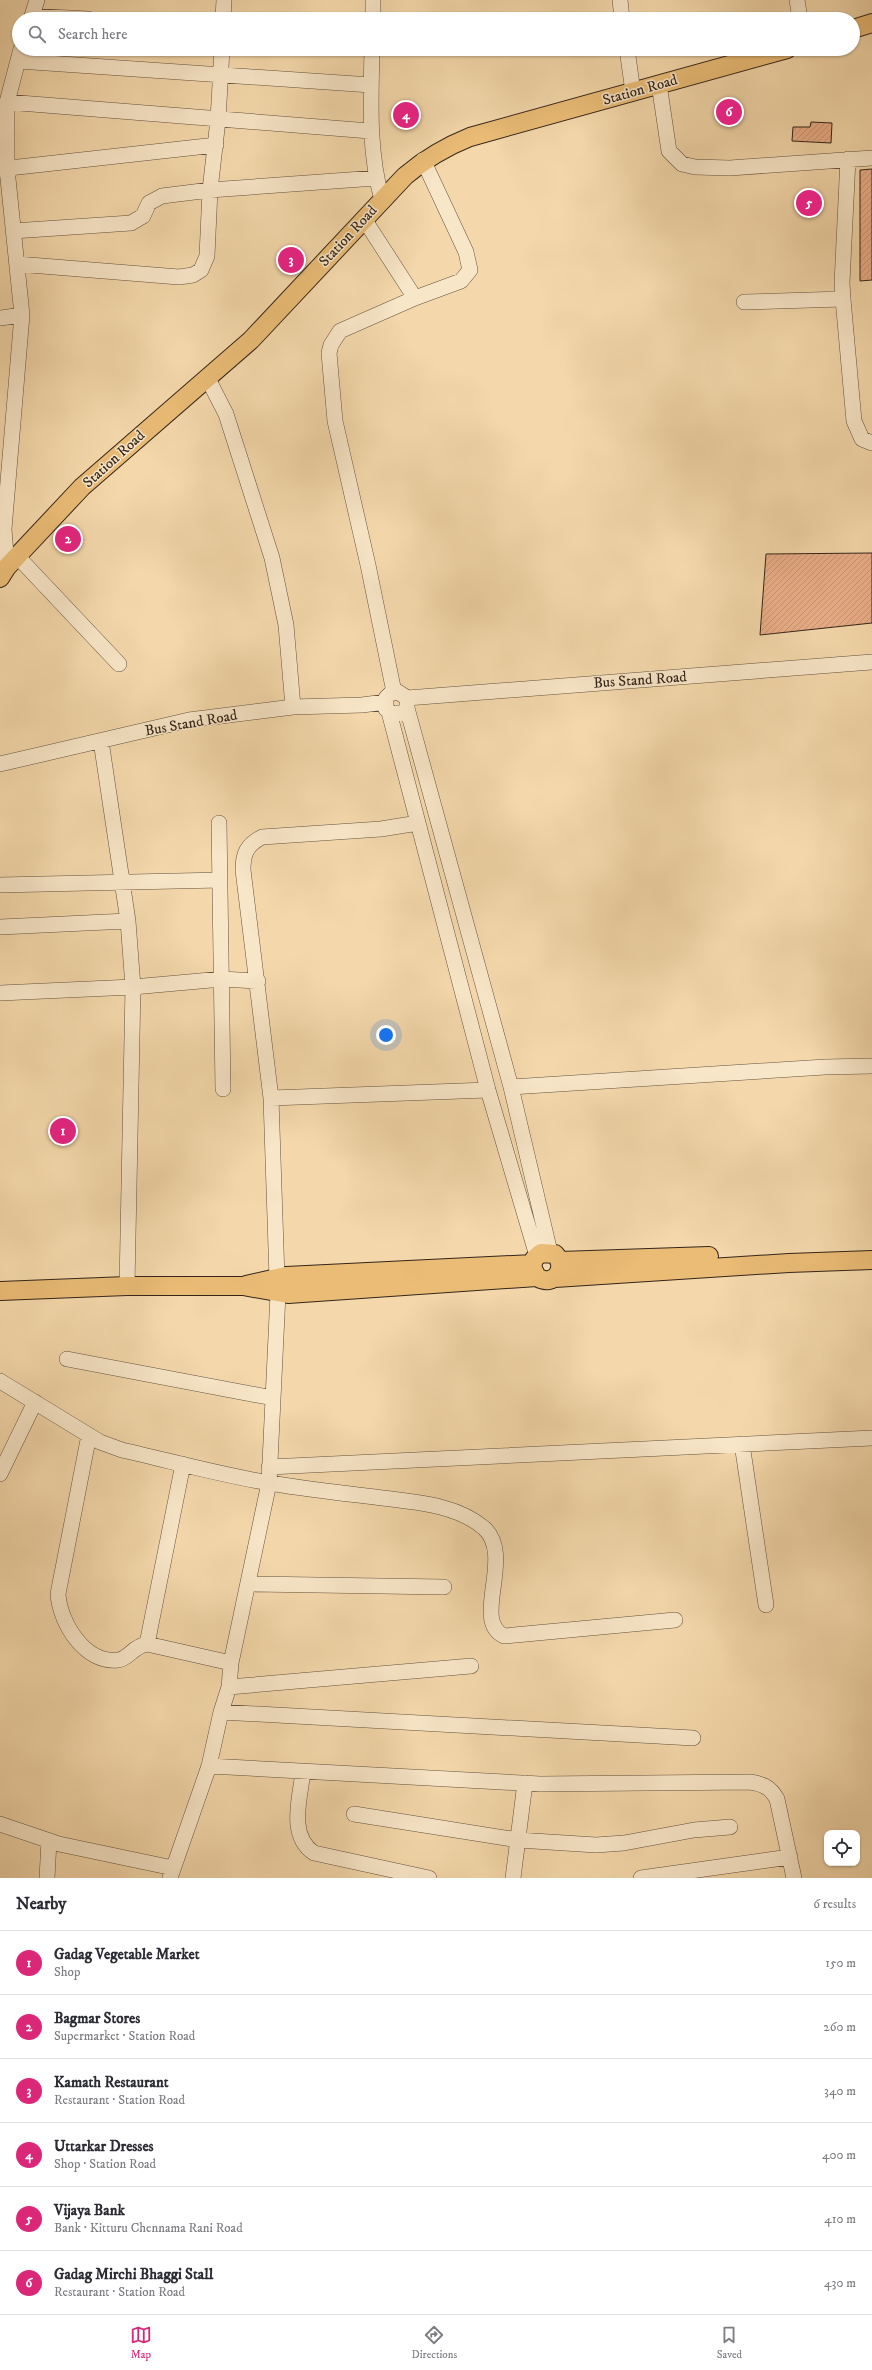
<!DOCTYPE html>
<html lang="en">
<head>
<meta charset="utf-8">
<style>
  :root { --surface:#fff; --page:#f2f2f3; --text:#2b2b33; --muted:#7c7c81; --line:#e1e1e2; --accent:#db2777 }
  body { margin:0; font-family:"IM FELL DW Pica",serif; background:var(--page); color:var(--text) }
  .controls { position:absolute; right:12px; bottom:12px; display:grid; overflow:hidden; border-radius:8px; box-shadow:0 1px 3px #0004 }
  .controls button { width:36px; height:36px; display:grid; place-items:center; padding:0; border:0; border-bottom:1px solid var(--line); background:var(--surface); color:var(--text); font:20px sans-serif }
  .you { position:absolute; left:386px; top:1035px; width:14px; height:14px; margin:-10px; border:3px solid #fff; border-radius:50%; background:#1a73e8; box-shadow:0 0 0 6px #1a73e833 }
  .badge { display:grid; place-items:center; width:26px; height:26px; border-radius:50%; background:var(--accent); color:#fff; font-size:13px; font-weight:700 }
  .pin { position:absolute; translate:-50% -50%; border:2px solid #fff; box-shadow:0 1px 4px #0006 }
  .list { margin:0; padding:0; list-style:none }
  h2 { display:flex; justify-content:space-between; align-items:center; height:52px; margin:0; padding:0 16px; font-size:17px }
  h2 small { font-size:13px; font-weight:400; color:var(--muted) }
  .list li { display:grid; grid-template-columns:26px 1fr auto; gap:12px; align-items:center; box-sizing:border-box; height:64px; padding:0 16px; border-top:1px solid var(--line) }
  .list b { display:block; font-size:15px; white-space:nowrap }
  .list p { margin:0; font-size:13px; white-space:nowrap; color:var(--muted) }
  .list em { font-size:13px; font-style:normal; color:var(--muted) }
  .icon { flex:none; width:22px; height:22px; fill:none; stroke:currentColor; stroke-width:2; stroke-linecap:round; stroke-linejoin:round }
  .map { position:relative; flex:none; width:872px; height:1878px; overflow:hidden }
  .search { position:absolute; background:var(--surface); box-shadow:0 1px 3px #0004; left:12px; right:12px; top:12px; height:44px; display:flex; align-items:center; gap:10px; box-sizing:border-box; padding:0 14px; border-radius:22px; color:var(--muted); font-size:15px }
  .sheet { height:436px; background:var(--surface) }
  nav { display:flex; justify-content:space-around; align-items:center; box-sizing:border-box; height:56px; border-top:1px solid var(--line); background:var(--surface); font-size:11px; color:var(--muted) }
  nav a { display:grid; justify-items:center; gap:2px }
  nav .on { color:var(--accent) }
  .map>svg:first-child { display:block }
</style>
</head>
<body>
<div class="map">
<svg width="872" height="1878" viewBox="0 0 872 1878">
  <defs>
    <pattern id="building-hatch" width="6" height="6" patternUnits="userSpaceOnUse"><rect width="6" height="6" fill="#ebaf89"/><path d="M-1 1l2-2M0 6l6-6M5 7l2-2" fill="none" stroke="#ca9676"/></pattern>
  </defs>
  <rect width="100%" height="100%" fill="#f4d8ab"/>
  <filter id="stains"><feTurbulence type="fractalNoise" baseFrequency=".005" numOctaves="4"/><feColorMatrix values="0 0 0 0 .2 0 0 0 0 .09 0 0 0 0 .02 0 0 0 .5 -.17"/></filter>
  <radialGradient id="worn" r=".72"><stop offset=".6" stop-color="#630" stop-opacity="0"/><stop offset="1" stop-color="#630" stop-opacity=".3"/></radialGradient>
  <!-- building -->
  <path fill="url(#building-hatch)" stroke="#34251b" d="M811 122 832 123 831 143 792 141 793 127H810Z
    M872 169V280L860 281V170Z
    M872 553V623L760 635 766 554Z"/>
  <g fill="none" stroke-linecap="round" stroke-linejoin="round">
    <defs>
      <path id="minor" d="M620 0 622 19
        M797 0 800 19
        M32 16 88 19
        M31 19 37 0
        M223 19 224 0
        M373 19V0
        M372 49C371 100 368 150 382 200
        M627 49 633 92
        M18 61 371 85
        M659 84 669 151 682 164 695 167 730 168 872 158
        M7 102 370 131
        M848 159 842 283 843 299 854 421 862 439 872 443
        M0 169 216 145
        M364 219 415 298
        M13 231 131 223 143 216 149 203 162 196 210 190 376 178
        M17 264 179 277 193 275 201 270 207 256 210 190 218 120 222 49
        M744 302 843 299
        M0 318 22 315
        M207 377 226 414 272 558 286 625 293 707
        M17 556 119 664
        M7 567 4 529 22 315 7 169V102L21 49
        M394 692 368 565 335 421 329 353 331 345 340 331 415 298 461 281 470 270 466 252 423 160
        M407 698 872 662
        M407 708 404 712 393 714 386 709V698L391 693 398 692 407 698V708L511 1087 550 1252
        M389 712 488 1090 537 1256
        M101 741 128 921 133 987 127 1286
        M0 764 189 720 293 707 362 705 385 702
        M219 823 223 1089
        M418 823 381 829 262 837C247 845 243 853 243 870L271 1098 488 1090
        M0 885 220 880
        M0 927 128 921
        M0 993 133 987 222 979 258 981
        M511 1087 825 1067 872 1066
        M271 1098 277 1278
        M67 1359 273 1398
        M0 1381 100 1442 122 1450C171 1461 220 1475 270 1483 305 1489 340 1493 375 1497 411 1502 455 1503 484 1528 515 1556 471 1621 504 1636L675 1620
        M89 1435 58 1594C60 1623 85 1664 118 1660 129 1659 133 1646 147 1644L231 1663
        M742 1444 766 1605
        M269 1467 872 1438
        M0 1474 35 1402
        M248 1584 444 1587
        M147 1644 183 1464
        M229 1687 471 1666
        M221 1712 693 1738
        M209 1766 540 1784 750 1782C763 1784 770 1787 777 1799L794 1878
        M303 1772C300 1798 288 1836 314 1853L429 1878
        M354 1814 518 1840 596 1845 624 1843 694 1830 730 1827
        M0 1824 59 1844 173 1868
        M47 1878 49 1841
        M170 1878 209 1766 221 1712 229 1687 231 1663 269 1483 278 1294
        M513 1878 525 1783
        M641 1878 790 1857"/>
      <path id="major" d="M853 29 872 23
        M0 578 7 567 82 487 251 340 405 176C425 159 445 147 470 137L787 49
        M560 1261 709 1256
        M555 1278 789 1263 872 1260
        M246 1285 286 1276 533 1264
        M0 1291 127 1286H243L288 1294 537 1277C554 1288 568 1268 555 1254L541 1253 534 1259 532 1267 537 1277"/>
    </defs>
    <!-- minor casing -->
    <use href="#minor" stroke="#64523f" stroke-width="16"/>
    <!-- major casing -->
    <use href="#major" stroke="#34251b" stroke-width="20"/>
    <!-- minor -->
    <use href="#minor" stroke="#f8e6c8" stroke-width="15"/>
    <!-- major -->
    <use href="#major" stroke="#eabc76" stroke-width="18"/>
  </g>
  <g text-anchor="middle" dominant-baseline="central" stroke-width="3" stroke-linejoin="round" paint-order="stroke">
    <!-- street labels -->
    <g font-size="15" fill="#34251b" stroke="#f8e6c8">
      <text transform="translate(640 90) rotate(-16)">Station Road</text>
      <text transform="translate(348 236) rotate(-47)">Station Road</text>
      <text transform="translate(114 459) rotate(-42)">Station Road</text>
      <text transform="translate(640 680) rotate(-4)">Bus Stand Road</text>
      <text transform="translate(191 723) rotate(-10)">Bus Stand Road</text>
    </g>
  </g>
  <rect width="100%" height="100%" filter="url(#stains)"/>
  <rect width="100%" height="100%" fill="url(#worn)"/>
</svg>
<div class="controls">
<button><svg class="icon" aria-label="locate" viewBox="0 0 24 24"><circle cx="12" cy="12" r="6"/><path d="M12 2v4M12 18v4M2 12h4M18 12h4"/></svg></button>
</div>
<div class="you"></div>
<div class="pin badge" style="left:63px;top:1131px">1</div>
<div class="pin badge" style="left:68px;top:539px">2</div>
<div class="pin badge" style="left:291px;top:260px">3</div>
<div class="pin badge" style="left:406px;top:115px">4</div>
<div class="pin badge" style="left:809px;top:203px">5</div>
<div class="pin badge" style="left:729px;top:112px">6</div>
<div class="search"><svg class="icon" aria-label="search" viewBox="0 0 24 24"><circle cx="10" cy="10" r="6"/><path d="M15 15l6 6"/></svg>Search here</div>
</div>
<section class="sheet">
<h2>Nearby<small>6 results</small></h2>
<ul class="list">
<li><span class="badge">1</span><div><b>Gadag Vegetable Market</b><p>Shop</p></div><em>150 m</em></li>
<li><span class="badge">2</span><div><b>Bagmar Stores</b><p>Supermarket · Station Road</p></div><em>260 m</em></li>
<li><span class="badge">3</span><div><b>Kamath Restaurant</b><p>Restaurant · Station Road</p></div><em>340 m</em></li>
<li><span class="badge">4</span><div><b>Uttarkar Dresses</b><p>Shop · Station Road</p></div><em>400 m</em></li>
<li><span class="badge">5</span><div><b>Vijaya Bank</b><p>Bank · Kitturu Chennama Rani Road</p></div><em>410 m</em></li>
<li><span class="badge">6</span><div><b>Gadag Mirchi Bhaggi Stall</b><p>Restaurant · Station Road</p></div><em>430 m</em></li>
</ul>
</section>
<nav>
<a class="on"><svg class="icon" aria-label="map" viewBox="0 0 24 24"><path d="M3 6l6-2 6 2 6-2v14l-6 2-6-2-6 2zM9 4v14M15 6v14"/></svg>Map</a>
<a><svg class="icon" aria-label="directions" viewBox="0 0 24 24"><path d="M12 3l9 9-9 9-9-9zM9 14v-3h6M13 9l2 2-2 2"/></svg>Directions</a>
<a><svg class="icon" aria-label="saved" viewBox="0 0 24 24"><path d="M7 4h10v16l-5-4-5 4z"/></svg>Saved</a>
</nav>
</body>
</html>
